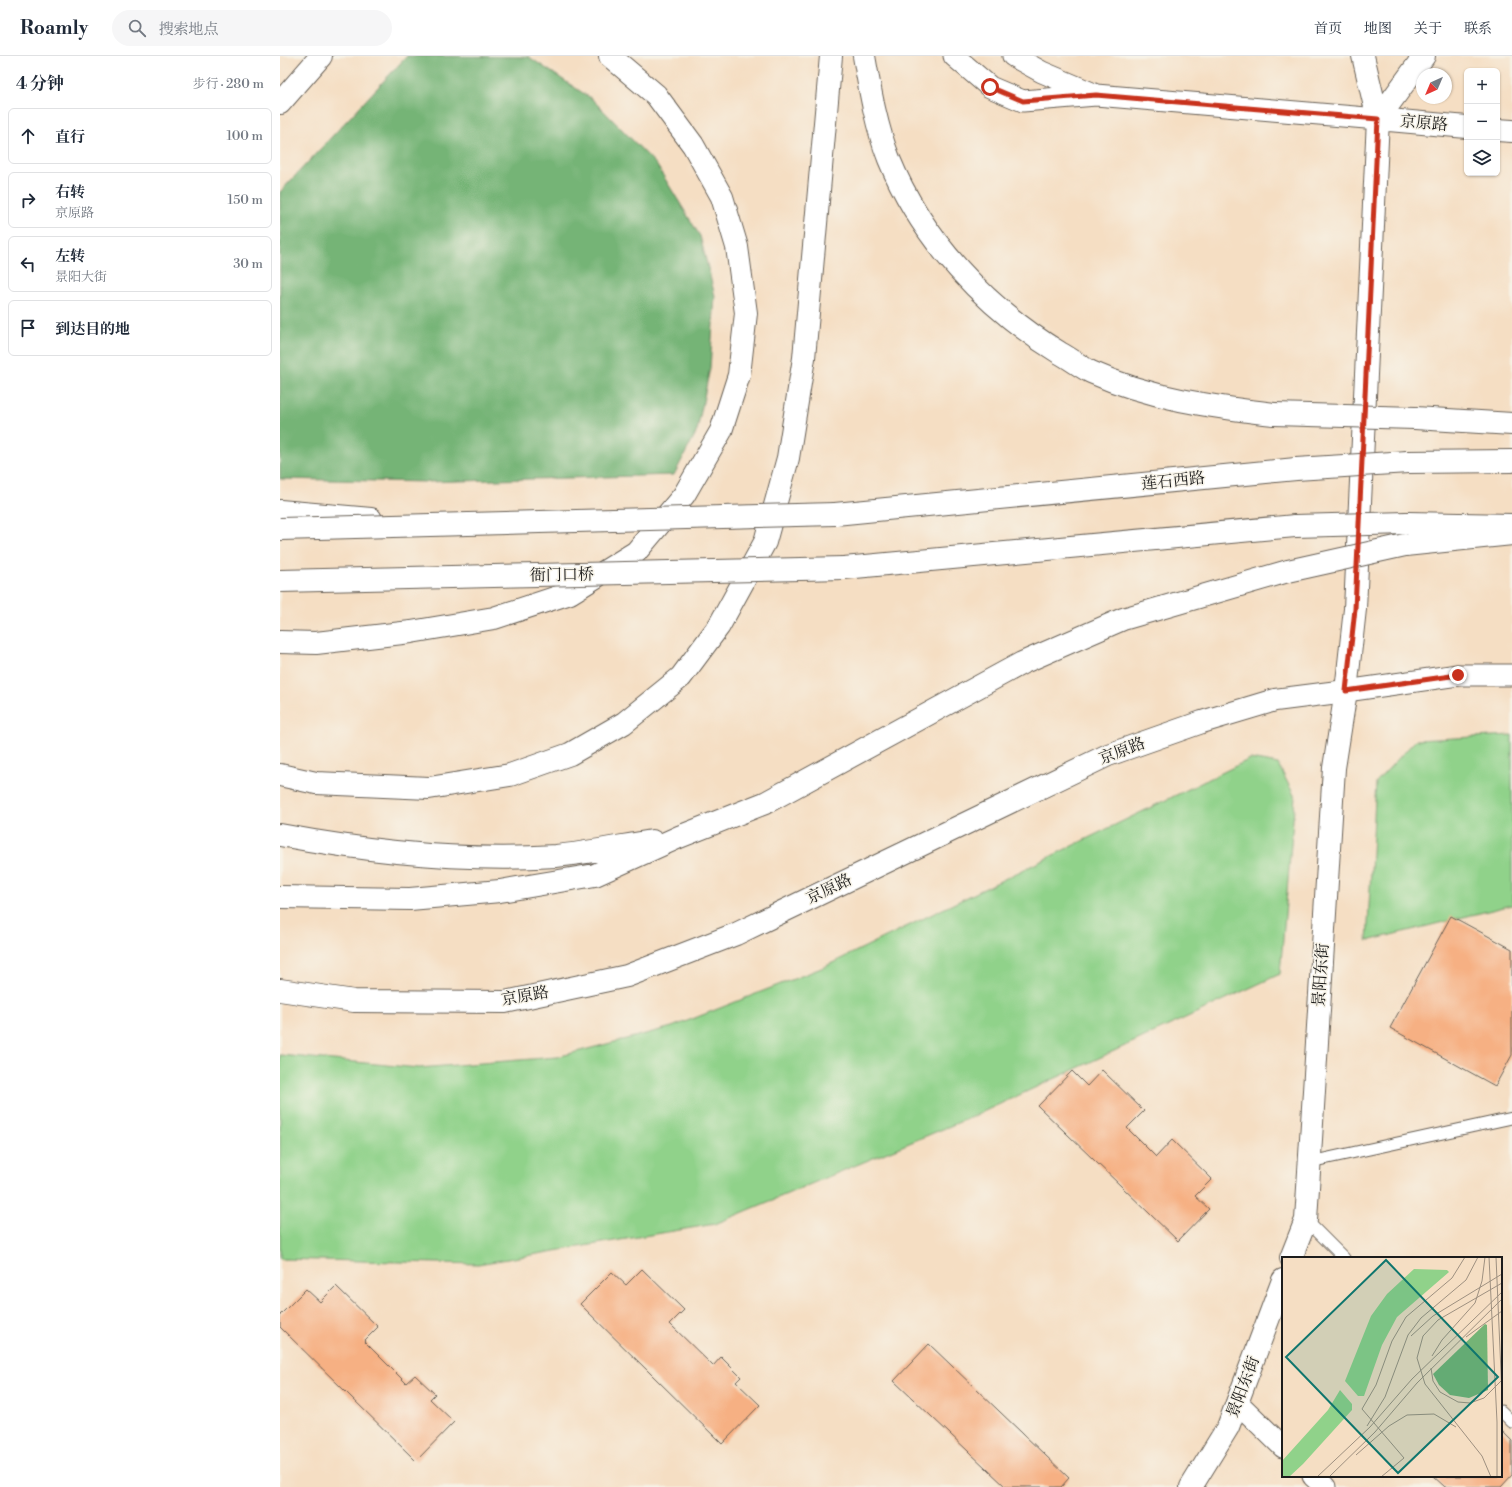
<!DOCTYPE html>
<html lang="zh">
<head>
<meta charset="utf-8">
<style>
  :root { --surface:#fff; --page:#f6f6f7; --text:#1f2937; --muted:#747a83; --line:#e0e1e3 }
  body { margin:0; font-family:"Libre Bodoni","Noto Serif SC",serif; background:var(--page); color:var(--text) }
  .controls { position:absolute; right:12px; top:12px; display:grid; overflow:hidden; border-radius:6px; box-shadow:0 1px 3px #0004 }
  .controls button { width:36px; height:36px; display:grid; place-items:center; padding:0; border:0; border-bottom:1px solid var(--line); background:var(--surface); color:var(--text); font:20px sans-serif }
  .compass { position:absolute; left:1136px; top:12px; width:36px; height:36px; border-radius:50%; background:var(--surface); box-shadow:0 1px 3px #0004; rotate:224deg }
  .stop { position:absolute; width:12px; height:12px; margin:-9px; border:3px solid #c8321e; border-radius:50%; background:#fff }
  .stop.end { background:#c8321e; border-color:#fff; box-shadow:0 1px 4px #0008 }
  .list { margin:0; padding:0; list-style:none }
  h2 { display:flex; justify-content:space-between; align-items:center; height:52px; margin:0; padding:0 16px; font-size:17px }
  h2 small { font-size:13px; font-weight:400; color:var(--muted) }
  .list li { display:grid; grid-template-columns:26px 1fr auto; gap:12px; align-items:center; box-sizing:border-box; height:56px; margin:0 8px 8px; padding:0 8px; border:1px solid var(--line); border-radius:6px }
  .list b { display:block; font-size:15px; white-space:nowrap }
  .list p { margin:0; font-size:13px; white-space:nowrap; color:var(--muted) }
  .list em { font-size:13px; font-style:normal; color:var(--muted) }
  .icon { flex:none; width:22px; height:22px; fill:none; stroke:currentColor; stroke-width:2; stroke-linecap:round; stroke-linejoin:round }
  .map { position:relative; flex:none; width:1232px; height:1431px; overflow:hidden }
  header { display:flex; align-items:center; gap:24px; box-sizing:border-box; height:56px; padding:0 20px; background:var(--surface); border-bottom:1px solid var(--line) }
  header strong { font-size:19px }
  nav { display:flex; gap:22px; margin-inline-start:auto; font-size:14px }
  .search { width:280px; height:36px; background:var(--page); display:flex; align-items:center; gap:10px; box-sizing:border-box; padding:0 14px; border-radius:22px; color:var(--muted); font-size:15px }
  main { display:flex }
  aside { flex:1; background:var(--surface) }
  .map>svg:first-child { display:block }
</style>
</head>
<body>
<header>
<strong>Roamly</strong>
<div class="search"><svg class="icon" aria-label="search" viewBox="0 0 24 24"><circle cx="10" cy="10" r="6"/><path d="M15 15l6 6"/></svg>搜索地点</div>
<nav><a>首页</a><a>地图</a><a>关于</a><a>联系</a></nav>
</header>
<main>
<aside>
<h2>4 分钟<small>步行 · 280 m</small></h2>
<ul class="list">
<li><svg class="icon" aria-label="ahead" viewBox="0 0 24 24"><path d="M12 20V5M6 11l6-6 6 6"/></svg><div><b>直行</b></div><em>100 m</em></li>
<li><svg class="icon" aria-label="right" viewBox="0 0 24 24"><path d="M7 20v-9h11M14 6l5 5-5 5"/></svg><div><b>右转</b><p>京原路</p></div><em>150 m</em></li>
<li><svg class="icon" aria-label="left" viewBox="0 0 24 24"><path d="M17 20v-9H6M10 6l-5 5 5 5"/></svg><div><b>左转</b><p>景阳大街</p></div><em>30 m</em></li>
<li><svg class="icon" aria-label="arrive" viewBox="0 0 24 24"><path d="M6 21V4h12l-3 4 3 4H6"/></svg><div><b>到达目的地</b></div></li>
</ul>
</aside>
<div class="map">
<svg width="1232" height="1431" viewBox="0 0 1232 1431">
  <rect width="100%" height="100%" fill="#f7f3e8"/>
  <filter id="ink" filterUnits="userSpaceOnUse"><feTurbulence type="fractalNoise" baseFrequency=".025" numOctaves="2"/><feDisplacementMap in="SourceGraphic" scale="8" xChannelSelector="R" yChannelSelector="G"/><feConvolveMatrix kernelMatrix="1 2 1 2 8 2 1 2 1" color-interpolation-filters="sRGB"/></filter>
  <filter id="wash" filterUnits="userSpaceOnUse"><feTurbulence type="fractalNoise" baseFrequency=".012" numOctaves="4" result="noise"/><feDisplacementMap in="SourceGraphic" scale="16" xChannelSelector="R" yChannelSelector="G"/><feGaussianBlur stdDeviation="0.9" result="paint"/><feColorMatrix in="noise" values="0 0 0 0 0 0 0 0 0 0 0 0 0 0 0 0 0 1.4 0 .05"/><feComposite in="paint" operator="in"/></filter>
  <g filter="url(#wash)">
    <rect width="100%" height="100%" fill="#f5dec3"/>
    <!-- green -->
    <path fill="#90d28a" stroke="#567753" d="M1232 679V849L1087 885 1096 726 1136 684Z
      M970 703 998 708 1015 741 1000 918 694 1060 435 1168 198 1208 0 1203V999L139 1012 277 1001 392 971 544 911Z"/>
    <!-- forest -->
    <path fill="#74b476" stroke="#486849" d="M127 0 249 1 312 43 376 108 420 180 435 240 430 312 417 375 394 419 146 426 0 423V136Z"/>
    <g id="blocks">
      <!-- building -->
      <path fill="#f6b083" d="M1171 860 1232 893V999L1215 1030 1110 972Z
        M822 1014 864 1055 847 1072 876 1101 892 1084 932 1123 915 1140 929 1153 898 1185 758 1050 792 1015 807 1030Z
        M362 1213 404 1254 390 1268 433 1310 441 1301 461 1321 456 1326 480 1349 442 1388 300 1248 332 1216 346 1229Z
        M56 1230 98 1271 84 1285 126 1327 135 1319 155 1338 150 1343 174 1366 136 1405 0 1271V1259L26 1233 40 1246Z
        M649 1288 789 1422 781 1431H726L614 1325Z
        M1221 1374 1232 1385V1419L1221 1431H1165L1153 1420H1221Z"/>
    </g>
  </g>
  <g filter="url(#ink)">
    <use href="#blocks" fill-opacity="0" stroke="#686056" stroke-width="1"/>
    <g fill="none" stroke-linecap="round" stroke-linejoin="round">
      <defs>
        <path id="service" d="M1030 1106 1232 1062
          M1026 1164 1064 1202
          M1221 1355 1232 1366"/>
        <path id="minor" d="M674 0 710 31 743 45 816 39 1098 63
          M733 0 762 16 814 38
          M1066 635 1178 619H1232
          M957 1346 1003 1391
          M1033 1420 1045 1431"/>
        <path id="tertiary" d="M1083 0 1098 63
          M1098 63 1144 0
          M1011 1202 1026 1164 1054 712 1066 635
          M911 1431 948 1371 1003 1224"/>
        <path id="secondary" d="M1217 74 1232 75
          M1066 635 1075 553 1098 63 1187 71"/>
        <path id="trunk" d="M1128 406 1232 405
          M555 458 1016 413
          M1127 467 1232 469
          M564 512 1015 470
          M0 934 74 945 225 946 347 920 456 878 828 699 922 666 995 644 1066 635"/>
        <path id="motorway" d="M584 0C590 34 596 70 609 103 642 184 706 252 780 297 791 303 801 311 811 316 869 342 932 351 994 358
          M0 47 41 0
          M1135 362 1232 368
          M0 455 91 463
          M1125 489 1232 478
          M0 586 36 587 131 576 214 562 290 537 356 496 404 439 441 375 459 319 466 257 457 191 442 141 413 89 376 39 330 0
          M0 719 36 727 149 732 230 719 290 698 344 667 401 621 439 570 485 486 508 402 524 302 551 0
          M0 779C91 796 183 806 276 800 308 797 340 790 372 785
          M0 841 130 843 220 835 315 819 399 781 485 747 742 607 843 563 1008 515"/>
      </defs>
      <!-- service casing -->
      <use href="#service" stroke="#686056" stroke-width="13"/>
      <!-- minor casing -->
      <use href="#minor" stroke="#686056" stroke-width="23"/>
      <!-- tertiary casing -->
      <use href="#tertiary" stroke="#686056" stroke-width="24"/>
      <!-- secondary casing -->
      <use href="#secondary" stroke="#686056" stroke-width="24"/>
      <!-- trunk casing -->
      <use href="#trunk" stroke="#686056" stroke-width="24"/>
      <!-- motorway casing -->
      <use href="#motorway" stroke="#686056" stroke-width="24"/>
      <!-- service -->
      <use href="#service" stroke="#fff" stroke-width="11"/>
      <!-- minor -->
      <use href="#minor" stroke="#fff" stroke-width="21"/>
      <!-- tertiary -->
      <use href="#tertiary" stroke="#fff" stroke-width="22"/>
      <!-- secondary -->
      <use href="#secondary" stroke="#fff" stroke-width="22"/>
      <!-- trunk -->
      <use href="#trunk" stroke="#fff" stroke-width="22"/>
      <!-- motorway -->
      <use href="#motorway" stroke="#fff" stroke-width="22"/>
      <defs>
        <path id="trunk-bridge" d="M1016 413 1128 406
          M1015 470 1127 467
          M0 473 555 458
          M0 525 564 512"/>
        <path id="motorway-bridge" d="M994 358 1135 362
          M1008 515 1125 489"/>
      </defs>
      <!-- trunk-bridge casing -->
      <use href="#trunk-bridge" stroke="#686056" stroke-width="24" stroke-linecap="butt"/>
      <!-- motorway-bridge casing -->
      <use href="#motorway-bridge" stroke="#686056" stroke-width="24" stroke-linecap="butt"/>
      <!-- trunk-bridge -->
      <use href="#trunk-bridge" stroke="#fff" stroke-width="22"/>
      <!-- motorway-bridge -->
      <use href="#motorway-bridge" stroke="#fff" stroke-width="22"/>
    </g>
  </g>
  <g fill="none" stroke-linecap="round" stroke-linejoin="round" filter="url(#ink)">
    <!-- route -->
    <path stroke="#c8321e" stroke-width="5" d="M710 31 743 45 816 39 1098 63 1075 553 1066 635 1178 619"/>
  </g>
  <g text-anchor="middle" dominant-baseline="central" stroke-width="3" stroke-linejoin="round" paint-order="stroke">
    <!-- street labels -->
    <g font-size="16" fill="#1c1c1c" stroke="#f7f3e8">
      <text transform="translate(1144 67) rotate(5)">京原路</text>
      <text transform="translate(893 425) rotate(-6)">莲石西路</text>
      <text transform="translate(282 519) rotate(-1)">衙门口桥</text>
      <text transform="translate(842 695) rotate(-21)">京原路</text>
      <text transform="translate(549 833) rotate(-26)">京原路</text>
      <text transform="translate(1041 919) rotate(-86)">景阳东街</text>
      <text transform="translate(245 940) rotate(-10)">京原路</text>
      <text transform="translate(963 1331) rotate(-69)">景阳东街</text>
    </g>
  </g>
  <!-- overview -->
  <g transform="translate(1002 1201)">
    <rect width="220" height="220" fill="#f5dec3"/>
    <path d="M132 12 165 13 167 15 115 60 100 88 82 139H76L63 124 89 59 105 37ZM58 133 70 147V153L21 207 7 220H0V204L46 153Z" fill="#90d28a"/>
    <path d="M203 67 205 68 206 133 187 141 168 138 157 128 151 117Z" fill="#74b476"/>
    <path fill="none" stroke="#9e9080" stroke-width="1" d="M207 0 215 165V220M214 0 220 139M129 79 151 59 220 17M184 80 220 54M150 99 160 83 193 46 200 24 203 0M149 111 151 124 158 135 176 145 188 146 202 141 220 123M80 152 122 201 99 220M80 152 94 128 110 84 124 60 170 21 183 0M85 169 103 140 126 78 139 61 184 23 196 0M74 198 107 169 125 158 152 157 174 170M35 220 88 170 130 122 220 35M47 220 93 175 135 126 220 42M209 220 200 199 143 127 135 101 141 79 156 63 220 26"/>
    <path fill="#0f766e" fill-opacity="0.15" stroke="#0f766e" stroke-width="2" d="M104 3 216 120 116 216 4 100Z"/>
    <rect width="220" height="220" fill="none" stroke="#1c1c1c" stroke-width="2"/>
  </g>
</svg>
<div class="controls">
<button>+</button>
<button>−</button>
<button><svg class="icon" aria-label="layers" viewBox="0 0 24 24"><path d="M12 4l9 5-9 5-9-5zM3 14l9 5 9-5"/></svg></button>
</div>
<svg class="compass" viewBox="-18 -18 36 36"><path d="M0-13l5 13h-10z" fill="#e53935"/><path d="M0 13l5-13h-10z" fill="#747a83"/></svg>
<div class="stop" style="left:710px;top:31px"></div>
<div class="stop end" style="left:1178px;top:619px"></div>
</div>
</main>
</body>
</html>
